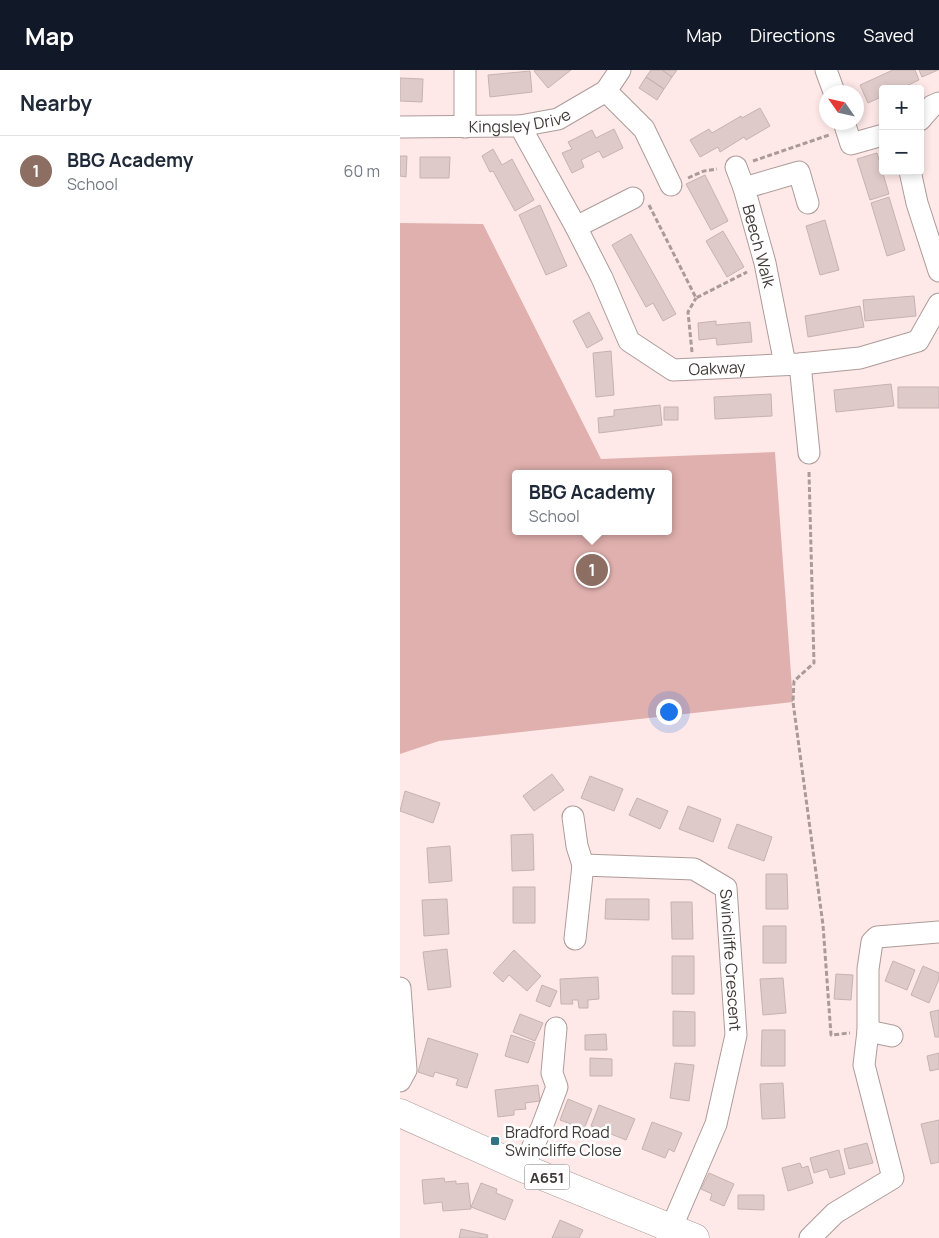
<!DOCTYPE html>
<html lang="en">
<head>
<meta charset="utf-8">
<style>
  :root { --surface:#fff; --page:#f6f6f7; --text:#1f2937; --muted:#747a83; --line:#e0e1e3; --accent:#111827 }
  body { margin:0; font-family:Manrope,sans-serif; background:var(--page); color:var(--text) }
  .controls { position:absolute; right:15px; top:15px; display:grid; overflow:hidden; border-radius:5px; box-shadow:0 2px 8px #0003 }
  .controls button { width:45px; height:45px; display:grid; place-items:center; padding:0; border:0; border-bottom:1px solid var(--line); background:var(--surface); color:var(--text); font:25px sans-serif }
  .compass { position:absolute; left:419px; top:15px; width:45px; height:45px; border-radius:50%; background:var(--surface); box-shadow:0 2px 8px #0003; rotate:304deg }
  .you { position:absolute; left:268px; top:641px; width:18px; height:18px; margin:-12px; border:4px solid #fff; border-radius:50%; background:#1a73e8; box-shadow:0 0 0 8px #1a73e833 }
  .badge { display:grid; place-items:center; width:32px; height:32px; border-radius:50%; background:var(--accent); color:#fff; font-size:16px; font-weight:700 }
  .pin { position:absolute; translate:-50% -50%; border:2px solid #fff; box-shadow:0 1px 5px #0006 }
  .popup { position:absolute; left:112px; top:400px; width:160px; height:65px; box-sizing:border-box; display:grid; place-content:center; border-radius:5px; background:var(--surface); filter:drop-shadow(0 1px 4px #0005); font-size:16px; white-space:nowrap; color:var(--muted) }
  .popup b { font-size:19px; color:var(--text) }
  .popup::after { content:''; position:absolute; left:50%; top:100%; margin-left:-10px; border:10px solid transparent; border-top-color:var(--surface) }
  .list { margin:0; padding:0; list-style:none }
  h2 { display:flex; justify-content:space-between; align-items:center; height:65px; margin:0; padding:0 20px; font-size:21px }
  h2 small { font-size:16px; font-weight:400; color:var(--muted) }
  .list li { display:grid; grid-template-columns:32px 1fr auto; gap:15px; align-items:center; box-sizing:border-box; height:70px; padding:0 20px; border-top:1px solid var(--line) }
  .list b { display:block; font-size:19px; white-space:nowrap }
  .list p { margin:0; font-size:16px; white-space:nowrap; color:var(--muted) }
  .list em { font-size:16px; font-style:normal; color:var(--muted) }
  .map { position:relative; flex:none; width:539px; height:1168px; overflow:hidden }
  header { display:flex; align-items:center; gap:30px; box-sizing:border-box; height:70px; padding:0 25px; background:var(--accent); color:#fff }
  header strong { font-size:24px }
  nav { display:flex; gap:28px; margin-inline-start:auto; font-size:18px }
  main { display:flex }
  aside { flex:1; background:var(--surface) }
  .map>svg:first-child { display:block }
</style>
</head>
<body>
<header>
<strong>Map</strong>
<nav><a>Map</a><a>Directions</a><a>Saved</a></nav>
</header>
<main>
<aside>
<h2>Nearby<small></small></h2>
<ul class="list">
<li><span class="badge" style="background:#8d6e63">1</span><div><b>BBG Academy</b><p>School</p></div><em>60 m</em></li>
</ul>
</aside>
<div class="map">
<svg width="539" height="1168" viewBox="0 0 539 1168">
  <rect width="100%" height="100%" fill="#fee9e8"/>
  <!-- green -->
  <path fill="#e0b0ae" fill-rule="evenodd" d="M0 153 83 154 201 389 375 382 393 632 39 671 0 684ZM116 404H268V461H116Z"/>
  <!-- building -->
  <path fill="#decac9" stroke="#c6b2b2" d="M136 0H171L148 18 134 1Z
    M251 0H262L272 7 264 19 246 7Z
    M262 0H277L272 7Z
    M493 0H515L519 10 500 19H483V26L468 33 460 15Z
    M519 0H538L522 7Z
    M130 1 132 22 90 27 88 5Z
    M246 7 264 19 257 30 239 18Z
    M0 8 23 9 22 32 0 31Z
    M360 38 370 56 346 70 344 67 320 82 318 77 300 87 290 70 309 59 312 63 341 46 342 48Z
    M214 59 223 78 203 88 199 81 181 90 184 97 172 103 162 83 172 79 168 72 192 60 196 68Z
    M93 79 102 95 112 89 134 130 115 141 93 101 90 102 82 86Z
    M477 83 489 124 470 130 457 89Z
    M0 86H7L6 107 0 106Z
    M20 87H50L49 108H20Z
    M305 105 328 151 311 160 286 114Z
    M489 127 505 180 487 186 471 133Z
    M140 135 167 196 146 205 119 145Z
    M425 150 439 200 420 205 406 156Z
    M323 161 344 197 327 207 306 171Z
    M231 164 276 244 263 251 253 233 246 237 212 175Z
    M514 226 516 246 465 251 463 230Z
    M460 236 464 257 408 267 405 246Z
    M189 242 203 269 187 278 173 251Z
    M316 251V255L350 252 352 272 317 275 316 268 299 270 298 253Z
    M211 281 214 325 196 327 193 283Z
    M491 314 494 336 436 342 434 320Z
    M498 317H539V338H498Z
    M371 324 372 346 315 349 314 327Z
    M260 335 262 355 199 363 198 348 214 346V340Z
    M264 337H278V350H264Z
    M152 704 164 720 134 741 123 726Z
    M190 706 223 719 214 741 181 728Z
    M5 721 40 733 33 753 0 741Z
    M237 728 268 741 260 759 229 745Z
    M288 736 321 749 313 772 279 759Z
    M337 754 372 767 364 791 328 778Z
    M133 764 134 800 112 801 111 765Z
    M50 776 52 811 29 813 27 778Z
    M366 804H387L388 839H366Z
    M113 817H135V853H113Z
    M47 829 49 864 24 866 22 830Z
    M206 829H249V850L205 849Z
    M271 832H292L293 869H272Z
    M363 856H386V893H363Z
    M47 879 51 917 28 920 23 882Z
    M114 880 141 906 127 921 109 905 103 912 93 903Z
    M272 886H294V924H272Z
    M493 891 515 900 507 920 485 911Z
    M523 896 539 903V909L529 933 511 925Z
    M436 904 453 905 451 930 434 929Z
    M198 907 199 929 188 930V938H179L178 930H172L173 934H161L160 909Z
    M383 908 386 943 363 945 360 909Z
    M142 915 157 921 150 937 136 931Z
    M539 940V967H535L530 942Z
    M273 941 295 942V976H273Z
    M120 944 143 953 135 971 113 962Z
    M362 960H385V996H361Z
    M206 964 207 980H185V965Z
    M111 965 135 973 128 993 105 986Z
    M28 968 78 984 67 1018 56 1015 58 1009 35 1002 33 1007 18 1002Z
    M539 983V999L530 1001 527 986Z
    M190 988 212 989V1006H190Z
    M275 993 294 995 289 1031 270 1028Z
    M383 1013 385 1048 362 1049 360 1014Z
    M138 1015 140 1031 125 1033 126 1039 114 1040V1045L98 1047 95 1020Z
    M168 1029 192 1039 184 1059 160 1050Z
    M199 1035 235 1049 226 1070 191 1056Z
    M539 1050V1092L531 1094 521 1054Z
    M252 1052 282 1063 274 1082 269 1079 265 1088 242 1079Z
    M467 1073 473 1093 449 1099 444 1079Z
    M439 1080 445 1104 430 1108 427 1099 414 1103 410 1088Z
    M400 1093 402 1098 408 1096 413 1113 388 1121 382 1098Z
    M309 1103 334 1114 324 1136 310 1130 312 1124 301 1119Z
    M44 1108 45 1112 56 1111V1114L68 1113 71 1139 43 1141 42 1132 24 1134 22 1110Z
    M81 1113 97 1119 96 1123 113 1130 105 1150 71 1137Z
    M338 1125H364V1140L338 1139Z
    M160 1150 183 1160 179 1168H152Z
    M61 1159 88 1165 87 1168H59Z"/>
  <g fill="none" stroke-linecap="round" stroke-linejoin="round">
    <defs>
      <g id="minor">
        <path d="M65 0V57"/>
        <path d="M426 0 434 22"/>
        <path d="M206 21 244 59 271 115"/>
        <path d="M520 50 532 36 539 33"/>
        <path d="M444 52 451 74 483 65"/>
        <path id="s1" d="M120 56 176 157 202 208 229 271 273 300 400 294 460 288 518 271 539 234"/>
        <path id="s2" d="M0 57 120 56 158 49 206 21 220 0"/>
        <path d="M336 97 344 118"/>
        <path d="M510 101 517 133 539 201"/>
        <path d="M176 157 233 128"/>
        <path d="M385 294 365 193 344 118 399 102 408 133"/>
        <path d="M400 294 409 383"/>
        <path d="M173 747 177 776 183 795"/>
        <path id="s3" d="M175 869 183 795 294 799 326 818 336 965 316 1054 267 1168"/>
        <path d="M0 918 6 1000 0 1011"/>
        <path d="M468 961V899L472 872 477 867 539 862"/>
        <path d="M123 1098 142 1057 157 1017 152 1003 156 958"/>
        <path d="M410 1168 435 1143 493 1108 464 995 468 961 492 966"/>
      </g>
      <path id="major" d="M0 1043 123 1098 295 1168"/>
    </defs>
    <!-- minor casing -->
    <use href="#minor" stroke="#ad9b9a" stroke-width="23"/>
    <!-- major casing -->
    <use href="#major" stroke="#ad9b9a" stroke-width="29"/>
    <!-- path -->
    <path stroke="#aa9a9a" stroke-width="3" stroke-dasharray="5 2.5" stroke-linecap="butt" d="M353 91 429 65
      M288 108 304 101 317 99
      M249 135 296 228 347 202
      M292 282 288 242 296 228
      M409 402 414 593 394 611 393 632 423 855 431 965 450 963"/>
    <!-- minor -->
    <use href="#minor" stroke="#fff" stroke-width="21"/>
    <!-- major -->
    <use href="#major" stroke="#fff" stroke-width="28"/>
  </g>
  <!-- markers -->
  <rect fill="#307483" stroke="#fff" stroke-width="2" x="90" y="1066" width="10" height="10" rx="2.5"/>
  <g text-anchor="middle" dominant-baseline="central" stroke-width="5" stroke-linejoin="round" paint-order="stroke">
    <!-- shield labels -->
    <rect fill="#fff" stroke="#7a7474" stroke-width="1" x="124.5" y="1094.5" width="45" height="25" rx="4"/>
    <g font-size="15" font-weight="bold" fill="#413939">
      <text x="147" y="1107">A651</text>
    </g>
    <!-- street labels -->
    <g font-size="16" fill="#413939" stroke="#fff">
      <text stroke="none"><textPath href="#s2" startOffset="120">Kingsley Drive</textPath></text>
      <text transform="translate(359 176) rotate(75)">Beech Walk</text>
      <text stroke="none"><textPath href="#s1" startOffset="338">Oakway</textPath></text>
      <text stroke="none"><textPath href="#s3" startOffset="295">Swincliffe Crescent</textPath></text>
    </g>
    <!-- poi labels -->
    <g font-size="16" fill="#413939" stroke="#fff" text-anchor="start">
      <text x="105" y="1062">Bradford Road<tspan x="105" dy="18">Swincliffe Close</tspan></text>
    </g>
  </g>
</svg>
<div class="controls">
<button>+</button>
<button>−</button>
</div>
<svg class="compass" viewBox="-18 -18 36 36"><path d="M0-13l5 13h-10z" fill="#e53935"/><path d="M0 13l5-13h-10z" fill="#747a83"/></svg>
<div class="you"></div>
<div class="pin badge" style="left:192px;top:500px;background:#8d6e63">1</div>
<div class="popup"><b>BBG Academy</b>School</div>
</div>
</main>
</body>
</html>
